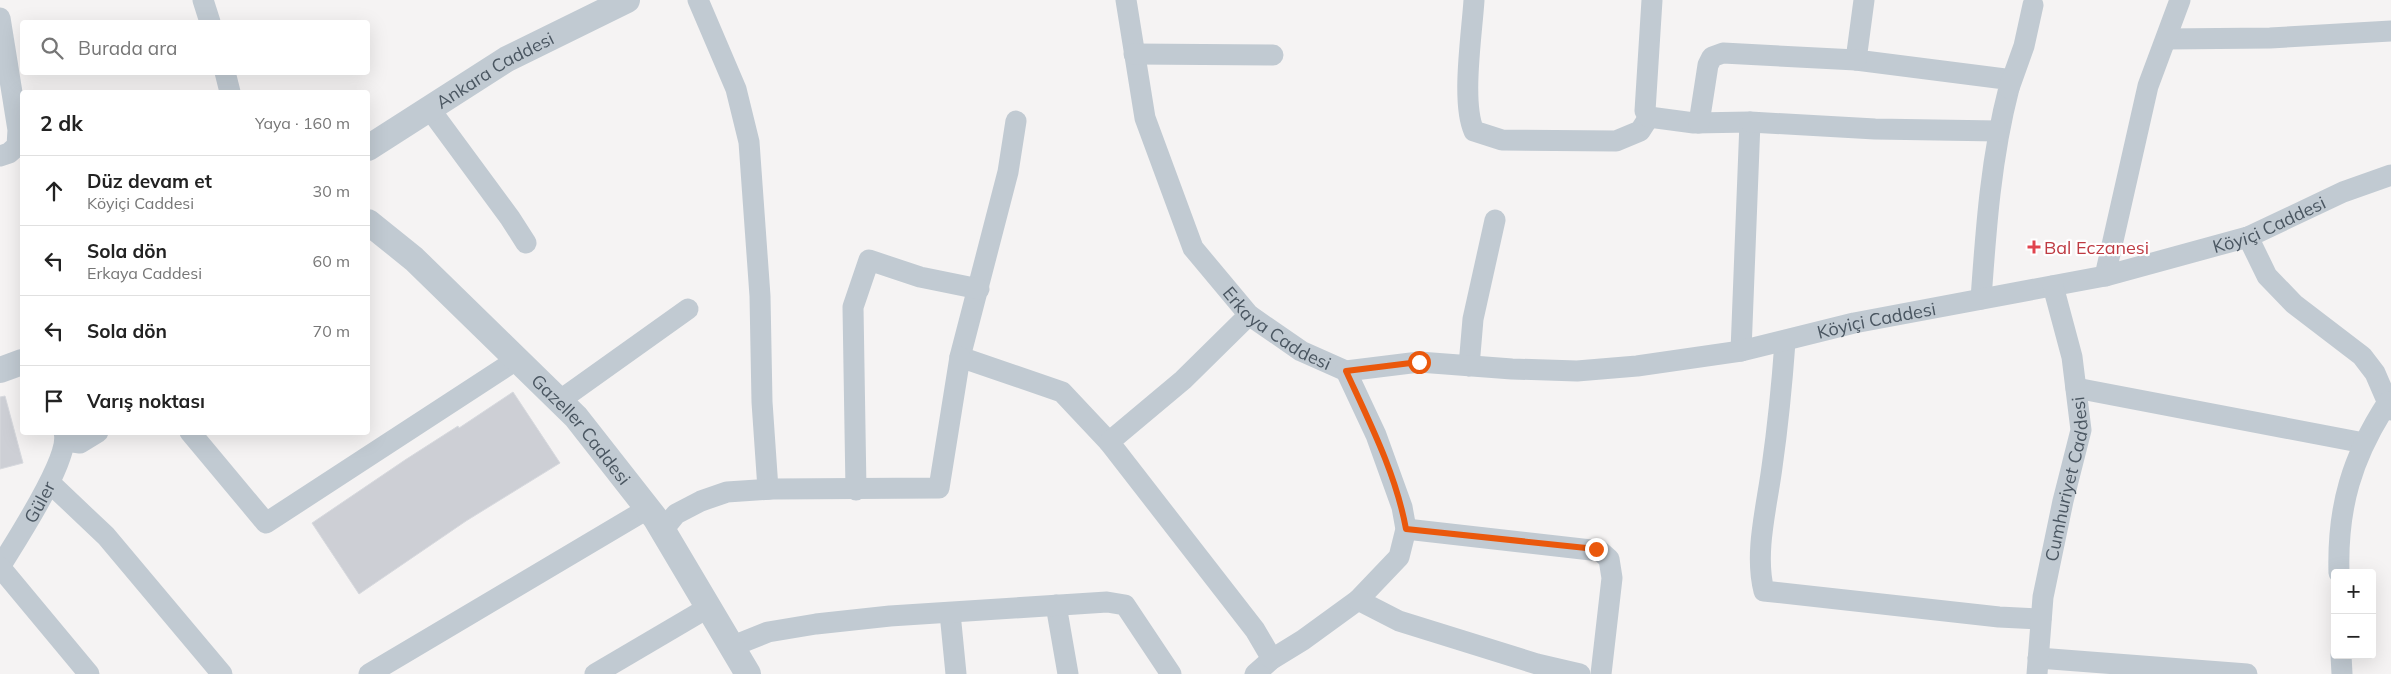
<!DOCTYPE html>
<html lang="tr">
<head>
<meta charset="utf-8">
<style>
  :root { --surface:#fff; --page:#f6f6f6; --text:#222; --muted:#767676; --line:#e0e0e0 }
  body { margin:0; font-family:Mulish,sans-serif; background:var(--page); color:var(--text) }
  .controls { position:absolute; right:15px; bottom:15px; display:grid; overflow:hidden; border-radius:5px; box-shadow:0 5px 20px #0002 }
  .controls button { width:45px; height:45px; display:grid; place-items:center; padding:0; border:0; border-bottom:1px solid var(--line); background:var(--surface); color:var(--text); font:25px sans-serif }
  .stop { position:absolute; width:15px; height:15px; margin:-11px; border:4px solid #ea580c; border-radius:50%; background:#fff }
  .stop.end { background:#ea580c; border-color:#fff; box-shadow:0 1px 5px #0008 }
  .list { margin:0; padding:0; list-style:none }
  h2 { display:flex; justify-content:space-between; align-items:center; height:65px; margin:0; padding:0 20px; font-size:21px }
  h2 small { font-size:16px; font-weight:400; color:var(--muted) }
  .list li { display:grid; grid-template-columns:32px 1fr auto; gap:15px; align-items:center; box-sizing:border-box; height:70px; padding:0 20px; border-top:1px solid var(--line) }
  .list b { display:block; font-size:19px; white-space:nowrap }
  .list p { margin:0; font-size:16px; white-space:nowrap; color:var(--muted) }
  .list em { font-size:16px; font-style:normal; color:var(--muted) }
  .icon { flex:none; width:28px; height:28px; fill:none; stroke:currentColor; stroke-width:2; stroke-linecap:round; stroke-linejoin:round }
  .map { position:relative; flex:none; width:2391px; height:674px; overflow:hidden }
  .search { position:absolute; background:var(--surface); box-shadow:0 5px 20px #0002; left:20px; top:20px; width:350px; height:55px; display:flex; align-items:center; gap:12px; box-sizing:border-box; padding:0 18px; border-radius:5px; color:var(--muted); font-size:19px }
  .panel { position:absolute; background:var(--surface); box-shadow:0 5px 20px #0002; left:20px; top:90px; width:350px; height:345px; border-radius:5px }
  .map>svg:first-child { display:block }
</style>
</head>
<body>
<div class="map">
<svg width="2391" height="674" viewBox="0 0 2391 674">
  <rect width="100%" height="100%" fill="#f5f3f3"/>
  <!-- building -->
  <path fill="#cdcfd5" stroke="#d7d9de" d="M513 392 560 463 466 521 359 594 312 523 405 460 458 426 459 428Z
    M5 396 23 463 0 469V397Z"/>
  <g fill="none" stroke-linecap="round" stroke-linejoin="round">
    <!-- minor -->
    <g stroke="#c1cad2" stroke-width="21">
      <path d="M203 0 210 22"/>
      <path d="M698 0 736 89 749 142 760 296 762 402 768 489"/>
      <path id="s1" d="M1126 0 1145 118 1193 248 1249 315 1301 351 1346 371 1376 435 1402 507 1406 529 1399 557 1358 600 1303 640 1272 659 1255 674"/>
      <path d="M1474 0C1472 33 1461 103 1474 131L1502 140 1616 141 1640 131 1649 117"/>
      <path d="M1652 0 1645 111 1649 117 1694 123 1750 122 1741 351"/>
      <path d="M1864 0 1856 60 2005 79 2009 88C1991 157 1986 228 1981 299"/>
      <path d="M0 18 18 130 17 146 9 153 0 156"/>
      <path d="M2166 39 2270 38 2391 31"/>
      <path d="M1134 54 1273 55"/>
      <path d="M225 72 230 92"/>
      <path d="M2009 88 2024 46 2033 5"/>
      <path d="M429 108 510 218 526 243"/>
      <path d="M1016 121 1008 172 960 357 1062 392 1109 442"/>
      <path d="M1750 122 1875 129 1998 131"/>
      <path d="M1699 123 1708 65 1712 57 1723 53 1856 60"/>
      <path d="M2248 237 2267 276 2294 304 2362 356 2375 373 2391 410"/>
      <path d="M2105 276 2148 86 2180 0"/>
      <path d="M1249 315 1183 380 1109 442 1255 630 1272 659"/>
      <path d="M1785 342C1782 384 1778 425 1772 467 1767 506 1754 553 1764 591L1999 617 2041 619"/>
      <path d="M1469 366 1473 319 1495 220"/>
      <path id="s2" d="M1346 371 1419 362 1512 369 1577 371 1637 366 1741 351 1854 323 2105 276 2248 237 2343 192 2391 175"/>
      <path d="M2076 388 2364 443"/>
      <path d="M559 401 688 309"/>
      <path d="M190 432 266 523 516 360"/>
      <path d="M66 441 80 443 98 432"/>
      <path d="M50 483 106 536 222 674"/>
      <path d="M856 490 853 307 869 260 920 277 979 289"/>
      <path d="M1406 529 1600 551 1609 559 1612 578 1601 674"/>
      <path d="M663 530 676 514 701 501 727 492 773 489 939 488 960 357"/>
      <path id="s3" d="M0 567C15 542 71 458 64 432"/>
      <path d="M0 567 89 674"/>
      <path d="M2339 573C2337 507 2352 457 2388 402"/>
      <path d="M1358 600 1399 621 1537 664 1580 674"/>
      <path d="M1056 605 1068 674"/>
      <path d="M950 613 956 674"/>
      <path d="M733 646 768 632 816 624 890 616 1107 602 1125 605 1171 674"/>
      <path d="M2341 655 2342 674"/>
      <path d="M2038 658 2247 674"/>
      <path d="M369 674 649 508"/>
      <path d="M595 674 709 607"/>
      <path id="s4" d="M2037 674 2043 597 2063 501 2081 430 2072 357 2053 286"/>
    </g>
    <!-- tertiary -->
    <g stroke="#c1cad2" stroke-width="26">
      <path id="s5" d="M368 148 507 59 627 0"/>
      <path id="s6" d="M368 222 414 259 576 417 656 519 748 674"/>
      <path d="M0 370 22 362"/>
    </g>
  </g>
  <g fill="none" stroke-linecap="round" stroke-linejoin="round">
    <!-- route -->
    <path stroke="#ea580c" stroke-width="6" d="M1419 362 1346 371C1369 421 1396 474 1406 529L1596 549"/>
  </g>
  <!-- markers -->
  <path fill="#e0444e" stroke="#fff" stroke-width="2" d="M2031.5 239.5h5v5h5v5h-5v5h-5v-5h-5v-5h5z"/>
  <g text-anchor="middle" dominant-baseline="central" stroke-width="4.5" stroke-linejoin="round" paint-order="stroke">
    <!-- street labels -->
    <g font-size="18" fill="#4a5661" stroke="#fff">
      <text stroke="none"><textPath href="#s5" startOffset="149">Ankara Caddesi</textPath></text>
      <text stroke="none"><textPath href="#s2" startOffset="941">Köyiçi Caddesi</textPath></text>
      <text stroke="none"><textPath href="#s2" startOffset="536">Köyiçi Caddesi</textPath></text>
      <text stroke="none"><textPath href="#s1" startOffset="376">Erkaya Caddesi</textPath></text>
      <text stroke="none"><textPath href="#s6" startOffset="298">Gazeller Caddesi</textPath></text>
      <text stroke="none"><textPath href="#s4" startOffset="198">Cumhuriyet Caddesi</textPath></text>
      <text stroke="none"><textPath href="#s3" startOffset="76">Güler</textPath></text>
    </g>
    <!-- health labels -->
    <g font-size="18" fill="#be3a42" stroke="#fff" text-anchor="start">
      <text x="2044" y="247">Bal Eczanesi</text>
    </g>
  </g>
</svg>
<div class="controls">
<button>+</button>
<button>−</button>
</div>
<div class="stop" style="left:1419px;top:362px"></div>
<div class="stop end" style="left:1596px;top:549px"></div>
<div class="search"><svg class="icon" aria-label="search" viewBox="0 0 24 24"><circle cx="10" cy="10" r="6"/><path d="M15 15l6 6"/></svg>Burada ara</div>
<section class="panel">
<h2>2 dk<small>Yaya · 160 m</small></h2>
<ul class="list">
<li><svg class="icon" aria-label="ahead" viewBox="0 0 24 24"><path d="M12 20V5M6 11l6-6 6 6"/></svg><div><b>Düz devam et</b><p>Köyiçi Caddesi</p></div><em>30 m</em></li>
<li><svg class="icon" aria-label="left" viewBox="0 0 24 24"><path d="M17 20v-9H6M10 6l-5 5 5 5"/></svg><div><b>Sola dön</b><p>Erkaya Caddesi</p></div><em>60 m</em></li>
<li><svg class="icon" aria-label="left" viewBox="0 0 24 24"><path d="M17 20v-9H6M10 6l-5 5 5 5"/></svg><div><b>Sola dön</b></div><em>70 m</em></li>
<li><svg class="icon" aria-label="arrive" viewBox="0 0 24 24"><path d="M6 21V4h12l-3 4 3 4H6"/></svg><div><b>Varış noktası</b></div></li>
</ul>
</section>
</div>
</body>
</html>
